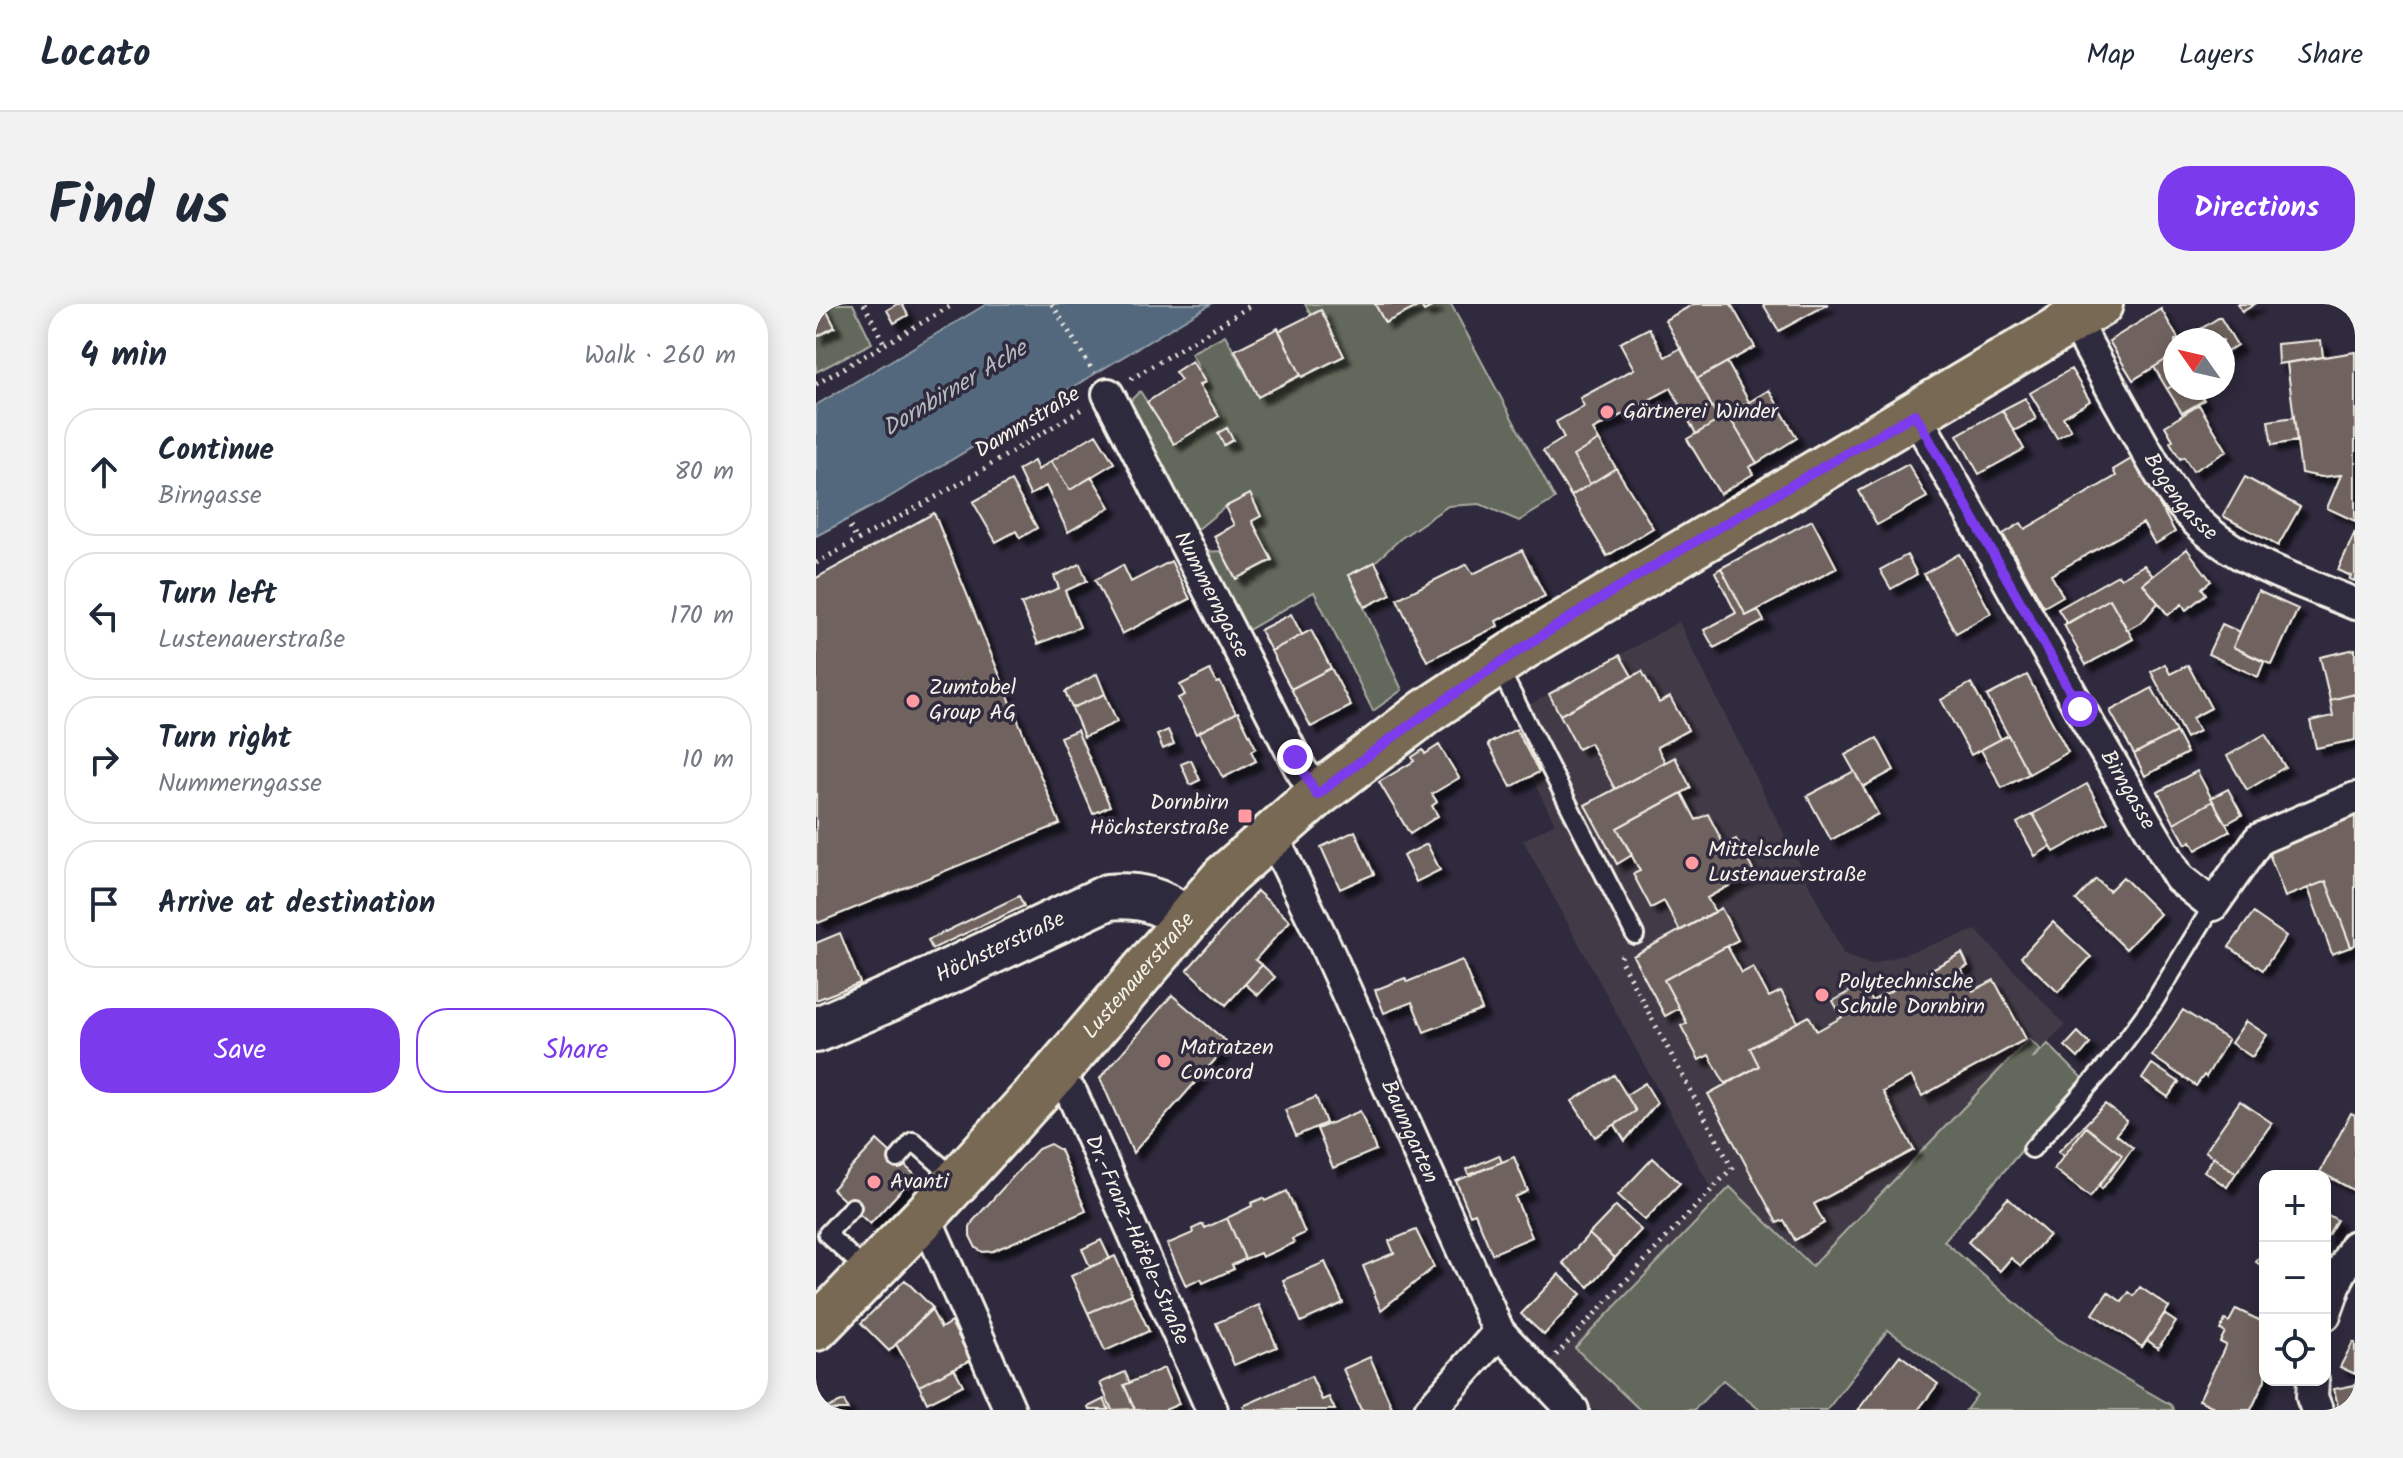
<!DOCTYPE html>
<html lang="en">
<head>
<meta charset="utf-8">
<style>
  :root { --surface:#fff; --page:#f2f2f3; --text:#1f2937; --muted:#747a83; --line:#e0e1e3; --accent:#7c3aed }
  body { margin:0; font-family:Kalam,sans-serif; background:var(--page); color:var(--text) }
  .controls { position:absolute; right:24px; bottom:24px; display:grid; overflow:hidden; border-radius:16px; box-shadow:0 4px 20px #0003 }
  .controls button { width:72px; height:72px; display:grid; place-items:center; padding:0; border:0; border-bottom:2px solid var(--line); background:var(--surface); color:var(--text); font:40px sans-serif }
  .compass { position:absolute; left:1347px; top:24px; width:72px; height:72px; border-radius:50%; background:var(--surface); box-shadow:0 4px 20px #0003; rotate:304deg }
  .stop { position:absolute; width:24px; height:24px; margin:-18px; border:6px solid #7c3aed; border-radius:50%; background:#fff }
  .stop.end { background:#7c3aed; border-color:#fff; box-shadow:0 2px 8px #0008 }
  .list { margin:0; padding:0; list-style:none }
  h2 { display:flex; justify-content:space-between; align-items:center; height:104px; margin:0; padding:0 32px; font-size:34px }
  h2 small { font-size:26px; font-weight:400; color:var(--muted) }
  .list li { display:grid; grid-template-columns:52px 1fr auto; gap:24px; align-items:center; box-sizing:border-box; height:128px; margin:0 16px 16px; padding:0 16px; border:2px solid var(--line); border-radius:32px }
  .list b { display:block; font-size:30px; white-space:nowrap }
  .list p { margin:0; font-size:26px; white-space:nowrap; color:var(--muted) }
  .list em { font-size:26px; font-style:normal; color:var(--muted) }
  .actions { display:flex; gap:16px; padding:24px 32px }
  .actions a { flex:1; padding:18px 0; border:2px solid var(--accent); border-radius:32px; text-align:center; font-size:28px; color:var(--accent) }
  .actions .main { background:var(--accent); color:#fff }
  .icon { flex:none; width:44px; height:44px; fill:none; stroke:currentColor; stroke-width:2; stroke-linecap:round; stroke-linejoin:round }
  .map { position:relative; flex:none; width:1539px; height:1106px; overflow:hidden; border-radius:32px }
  header { display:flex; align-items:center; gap:48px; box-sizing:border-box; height:112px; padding:0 40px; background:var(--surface); border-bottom:2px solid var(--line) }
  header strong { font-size:38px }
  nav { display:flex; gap:44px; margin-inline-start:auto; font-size:28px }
  .intro { display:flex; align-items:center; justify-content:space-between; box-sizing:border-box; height:192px; padding:0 48px }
  h1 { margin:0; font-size:56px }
  .button { padding:20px 36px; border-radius:32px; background:var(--accent); color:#fff; font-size:28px; font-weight:700 }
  main { display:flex; gap:48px; padding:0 48px }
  aside { flex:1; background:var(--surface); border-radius:32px; box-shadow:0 4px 20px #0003 }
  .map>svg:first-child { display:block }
</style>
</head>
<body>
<header>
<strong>Locato</strong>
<nav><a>Map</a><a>Layers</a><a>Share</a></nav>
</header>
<div class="intro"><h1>Find us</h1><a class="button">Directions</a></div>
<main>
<aside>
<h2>4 min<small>Walk · 260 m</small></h2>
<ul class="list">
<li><svg class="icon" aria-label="ahead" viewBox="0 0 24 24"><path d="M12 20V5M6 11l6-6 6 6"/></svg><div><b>Continue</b><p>Birngasse</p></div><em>80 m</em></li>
<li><svg class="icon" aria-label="left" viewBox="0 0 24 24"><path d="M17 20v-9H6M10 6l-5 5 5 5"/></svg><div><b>Turn left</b><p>Lustenauerstraße</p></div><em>170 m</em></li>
<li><svg class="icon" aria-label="right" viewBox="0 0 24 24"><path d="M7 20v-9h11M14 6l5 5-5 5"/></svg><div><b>Turn right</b><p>Nummerngasse</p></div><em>10 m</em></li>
<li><svg class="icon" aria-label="arrive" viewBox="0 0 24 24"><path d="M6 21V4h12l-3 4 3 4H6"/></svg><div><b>Arrive at destination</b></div></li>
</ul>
<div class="actions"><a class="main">Save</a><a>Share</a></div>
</aside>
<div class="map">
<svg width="1539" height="1106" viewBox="0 0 1539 1106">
  <defs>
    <filter id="shadow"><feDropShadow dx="7" dy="7" stdDeviation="2" flood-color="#0009"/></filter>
  </defs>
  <rect width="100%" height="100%" fill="#2f2a3d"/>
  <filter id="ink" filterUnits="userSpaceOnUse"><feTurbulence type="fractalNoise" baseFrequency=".0125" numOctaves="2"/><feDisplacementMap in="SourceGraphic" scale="16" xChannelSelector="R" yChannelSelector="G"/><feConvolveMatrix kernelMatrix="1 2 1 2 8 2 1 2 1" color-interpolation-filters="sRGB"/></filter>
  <g filter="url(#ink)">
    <!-- built -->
    <path fill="#423b47" d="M863 318 1028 651 1055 661 1160 626 1249 721 878 1106H757L722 1069 896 886 707 536 739 519 715 473 723 468 695 411Z"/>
    <!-- green -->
    <path fill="#62685b" stroke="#abaca2" stroke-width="2" d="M7 0H37L56 39 0 68V33L19 23Z
      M489 0H559L569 19 605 1 608 7 621 0H635L739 195 703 217 664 200 632 202 584 235 559 258 533 271 586 386 557 407 498 288 429 328 388 248 405 247 420 275 456 257 436 217 445 212 433 191 409 203 376 230 314 103 315 96 324 87 358 140 403 112 383 81 390 77 375 49 409 31 442 92 528 52 505 6 495 10Z
      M1213 735 1224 745 1216 755 1232 740 1267 775 1128 937 1241 1035 1355 1101 1358 1106H1150L1161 1091 1072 1026 1011 1106H944L907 1076 878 1106H824L759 1044 914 883 996 962Z"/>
    <!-- water -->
    <path fill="#52687d" stroke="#939fa8" stroke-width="2" d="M171 0H395L67 197 0 232V101Z"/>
    <!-- building -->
    <path fill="#6f635e" stroke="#f4f1e8" stroke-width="2" filter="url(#shadow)" d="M0 0H7L19 23 0 33Z
      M81 0H86L92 11 78 19 71 6Z
      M559 0H621L608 7 605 1 569 19Z
      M878 0H915L939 43 881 75 849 16Z
      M947 0H1012L963 27Z
      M1422 0H1439L1426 8Z
      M1345 5 1363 36H1359V50L1317 76 1293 37Z
      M505 6 528 52 486 73 463 27Z
      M1404 13 1421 41 1407 50V36H1367Z
      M462 24 485 71 442 93 419 46Z
      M833 24 849 53 865 44 903 116 880 130 855 84 777 126 783 136 757 152 774 180 755 192 727 147 748 134 740 118 768 102 764 94 818 65 804 39Z
      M1505 36 1507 53 1462 60 1461 40Z
      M1539 48V217L1511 204 1525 171 1506 173 1485 169 1471 59Z
      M1359 50V80L1351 85 1338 63Z
      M376 57 389 78 383 81 403 112 358 140 331 98 365 76 359 68Z
      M911 58 933 98 903 116 881 75Z
      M1255 65 1274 97 1247 113 1255 126 1241 134 1214 89Z
      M1359 80V84H1380L1388 96 1366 109 1351 85Z
      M953 86 981 134 941 159 912 111Z
      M1209 94 1220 115 1198 127 1186 106Z
      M1383 101 1411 147 1377 167 1368 153 1364 155 1354 138 1357 136 1349 122Z
      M1186 106 1208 145 1163 170 1141 131Z
      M912 111 941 159 933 163 937 170 904 190 871 135Z
      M1478 113 1481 137 1456 141 1452 117Z
      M411 124 417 136 408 141 402 129Z
      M280 130 298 159 254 186 235 157Z
      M783 136 800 164 774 180 757 152Z
      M1317 154 1359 228 1339 240 1327 219 1235 271 1247 292 1228 303 1187 230 1205 219 1209 225 1300 172 1297 166Z
      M218 157 222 166 235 157 254 186 276 173 294 203 252 228 230 182 214 191 202 166Z
      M1092 160 1111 193 1061 221 1043 187Z
      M800 164 837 224 791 252 755 192Z
      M1429 173 1484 203 1462 242 1407 212Z
      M195 177 221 224 204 234 200 227 180 238 157 198Z
      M434 190 445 212 436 217 456 256 420 275 398 232 418 221 409 203Z
      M118 209 244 520 2 619 0 615V274Z
      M996 216 1021 264 930 312 905 264Z
      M1539 228V277L1533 275 1535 272 1522 266Z
      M1371 245 1395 277 1386 284 1390 290 1370 306 1366 300 1352 311 1327 280Z
      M706 246 729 292 680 317 682 322 611 357 581 295 651 260 657 270Z
      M1143 250 1175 309 1140 329 1108 270Z
      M1091 251 1101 270 1075 285 1064 266Z
      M355 257 374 295 306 330 279 276 307 261 315 278Z
      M559 258 575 290 549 303 533 271Z
      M264 260 271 277 249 287 264 323 222 340 205 300 243 284 238 272Z
      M1328 261 1337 272 1327 280 1342 299 1327 317 1311 326 1294 295 1251 320 1242 305 1302 271 1305 274Z
      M905 264 930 312 942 306 948 317 898 344 888 326 920 309 899 268Z
      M1442 287 1482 305 1456 361 1417 343Z
      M1294 295 1317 335 1270 361 1248 321Z
      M475 310 486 331 455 347 444 326Z
      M1406 320 1424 328 1417 343 1448 358 1442 373 1392 350Z
      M495 326 515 364 475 385 455 347Z
      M1539 345V390L1514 396 1504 353Z
      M804 351 816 372 744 411 733 390Z
      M1349 360 1354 370 1372 361 1395 404 1376 414 1383 427 1370 434 1335 368Z
      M515 364 535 402 495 423 475 385Z
      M394 366 401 379 404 378 420 409 380 430 362 394 369 391 364 381Z
      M826 367 843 399 854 393 872 426 841 443 849 458 799 485 774 439 762 445 744 411Z
      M281 370 289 390 256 404 249 388Z
      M1211 371 1252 448 1213 470 1171 392Z
      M1155 379 1185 435 1155 451 1125 396Z
      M1336 384 1360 428 1318 450 1294 407Z
      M289 390 301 418 268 433 256 404Z
      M1539 390V436L1500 444 1494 417 1517 412 1514 396Z
      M422 408 440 444 435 447 440 457 407 474 383 428Z
      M700 425 723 468 695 483 672 440Z
      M261 426 294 502 277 510 244 433Z
      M352 426 358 440 347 445 341 431Z
      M1360 428 1371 449 1329 472 1318 450Z
      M1449 430 1469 463 1431 486 1411 452Z
      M1192 431 1213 470 1186 484 1165 446Z
      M1061 434 1078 466 1047 483 1029 451Z
      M623 441 643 474 616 490 621 498 616 502 622 512 594 530 563 478 598 457 596 453 607 446 609 450Z
      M859 453 875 484 801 524 816 551 801 560 769 501Z
      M375 456 384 476 374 481 365 460Z
      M1038 467 1062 510 1015 536 991 492Z
      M1381 467 1397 497 1358 519 1342 488Z
      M1271 480 1292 518 1238 548 1217 510Z
      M1412 485 1426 511 1410 520 1395 494Z
      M866 489 880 516 892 510 908 541 920 535 938 568 891 594 899 608 864 627 848 597 835 604 817 570 824 567 801 524Z
      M1397 497 1414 527 1380 546 1375 537 1370 540 1358 519Z
      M1217 510 1235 542 1219 552 1201 519Z
      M1539 511V641L1535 643 1510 577 1469 593 1451 544Z
      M539 527 558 570 524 585 505 543Z
      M611 540 624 566 600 578 587 552Z
      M1307 573 1344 610 1310 645 1260 596 1280 575 1293 587Z
      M1510 577 1535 643 1516 650 1492 584Z
      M441 587 474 617 439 656 446 661 410 701 371 666Z
      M203 592 208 602 116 645 112 636Z
      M905 604 922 636 848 676 863 704 849 712 817 652Z
      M1437 609 1470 632 1447 666 1413 643Z
      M1237 618 1275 653 1242 688 1205 653Z
      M24 629 44 679 0 696V639Z
      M911 642 926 669 937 663 953 693 965 687 982 718 934 744 943 762 909 780 893 751 883 756 865 722 871 719 848 676Z
      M1146 649 1152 662 1145 665 1157 687 1178 676 1210 735 1106 792 1095 772 1067 788 1098 846 998 900 1008 919 979 936 968 916 961 919 892 790 943 762 934 744 993 712 1001 727 1026 713 1017 697 1047 680 1056 697Z
      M646 656 666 706 608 728 596 698 568 709 559 686 589 674 591 678Z
      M446 661 459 673 442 691 429 680Z
      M356 691 413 740 317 849 284 774Z
      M1367 706 1412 736 1390 773 1388 771 1380 782 1336 752Z
      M1430 717 1451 731 1436 753 1415 739Z
      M1262 728 1274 740 1262 754 1249 742Z
      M1336 760 1363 778 1352 793 1326 775Z
      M798 771 820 807 779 833 756 797Z
      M829 779 841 799 809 837 799 821 820 807 810 791Z
      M500 793 510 819 480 832 469 806Z
      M1424 797 1456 819 1420 869 1389 847Z
      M1289 800 1311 817 1300 830 1317 844 1286 885 1283 882 1306 851 1270 823 1248 852 1242 848Z
      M544 807 560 846 517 864 501 825Z
      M1535 809 1539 811V887L1504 868Z
      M1270 823 1306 851 1274 893 1238 865Z
      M61 836 99 871 54 920 16 885Z
      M234 840 244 846 270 907 177 947 167 948 160 944 154 932V923L157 917 222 845Z
      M683 851 686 858 653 871 651 865Z
      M698 853 712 887 699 893 716 933 676 950 659 909 654 911 640 877Z
      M1398 853 1420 869 1411 883 1388 867Z
      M837 854 864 879 829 916 802 891Z
      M471 887 489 929 476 935 478 939 446 953 444 949 429 955 411 914 436 902 435 899 447 894 449 897Z
      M1192 894 1233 931 1205 962 1195 954 1184 967 1152 938Z
      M800 902 825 926 799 954 773 930Z
      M1509 909 1521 916 1509 936Z
      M411 914 429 955 416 961 418 965 387 979 385 975 370 982 351 940 377 929 376 925 387 920 389 924Z
      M600 926 618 963 565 1006 547 962 578 949 573 937Z
      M773 930 799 954 773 983 747 959Z
      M285 936 294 955 274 963 266 945Z
      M1449 944V964L1440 958Z
      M299 952 316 990 272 1009 255 972Z
      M509 958 527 999 485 1018 467 976Z
      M743 970 765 990 728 1031 705 1010Z
      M89 976 117 1004 73 1047 45 1019Z
      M1324 983 1353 1003 1326 1043 1277 1010 1292 988 1306 998 1313 988 1318 992Z
      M316 990 333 1027 289 1047 272 1009Z
      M443 1001 461 1043 418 1061 400 1019Z
      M115 1005 125 1024 135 1018 155 1056 103 1082 80 1040Z
      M1420 1005 1449 1019V1076L1435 1106H1404L1383 1096 1410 1041 1404 1038 1409 1028 1404 1026 1409 1016 1413 1018Z
      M1348 1010 1360 1018 1342 1044 1331 1036Z
      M1537 1038 1539 1039V1070L1524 1063Z
      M1084 1051 1122 1080 1102 1106H1042Z
      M554 1053 576 1103 570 1106H545L527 1065Z
      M138 1064 147 1081 111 1099 103 1082Z
      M348 1064 363 1100 349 1106H319L308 1081Z
      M309 1068 314 1079 308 1081 319 1105 296 1106 284 1079Z
      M495 1072 506 1096 513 1093 519 1106H429L427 1102Z
      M1539 1081V1106H1523L1518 1085Z
      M288 1095 293 1106H273L272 1103Z
      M28 1097 32 1106H7L18 1101Z"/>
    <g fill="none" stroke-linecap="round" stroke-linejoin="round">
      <defs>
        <path id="service" d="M682 362 819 631
          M1216 845 1293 759 1338 698 1397 601
          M82 855 97 837 140 875
          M36 903 11 930 53 969"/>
        <g id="minor">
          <path id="s1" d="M1258 15C1276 50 1295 83 1314 117 1336 157 1356 197 1391 227 1432 262 1490 279 1539 300"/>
          <path id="s2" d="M292 90 484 464 501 491"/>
          <path id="s3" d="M1099 110 1264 405 1363 574 1397 601 1443 535 1539 494"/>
          <path id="s4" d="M454 531 467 553 507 636 683 1028 757 1106"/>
          <path id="s5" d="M237 772 256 790 396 1106"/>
          <path d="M109 912 194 1106"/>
          <path d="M1509 1011 1522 974 1539 942"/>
          <path d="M1497 1076 1496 1093 1501 1106"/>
          <path d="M614 1106 683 1028"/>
        </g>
        <g id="secondary">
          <path id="s6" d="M0 726 98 684 292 593C323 590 345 596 369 615"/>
        </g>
        <g id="primary">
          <path id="s7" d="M0 1024 109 912 237 772 408 573 501 491 611 407 709 342 1284 0"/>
        </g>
      </defs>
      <!-- service casing -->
      <use href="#service" stroke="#f4f1e8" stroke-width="22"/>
      <!-- minor casing -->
      <use href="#minor" stroke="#f4f1e8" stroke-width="36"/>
      <!-- secondary casing -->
      <use href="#secondary" stroke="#f4f1e8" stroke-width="50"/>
      <!-- primary casing -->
      <use href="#primary" stroke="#f4f1e8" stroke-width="50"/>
      <!-- path -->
      <path stroke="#f4f1e8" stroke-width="5" stroke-dasharray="2 6" stroke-linecap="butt" d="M48 0 69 41
        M236 0 278 69
        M315 75 437 0
        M0 80 138 0
        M34 223 42 237
        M0 259 143 180 269 103
        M740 1051 916 864 804 655 807 649"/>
      <!-- service -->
      <use href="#service" stroke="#2f2a3d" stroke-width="16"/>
      <!-- minor -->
      <use href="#minor" stroke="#2f2a3d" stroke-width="30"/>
      <!-- secondary -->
      <use href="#secondary" stroke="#2f2a3d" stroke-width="44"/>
      <!-- primary -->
      <use href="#primary" stroke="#786954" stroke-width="44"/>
    </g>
  </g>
  <g fill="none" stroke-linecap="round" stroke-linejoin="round" filter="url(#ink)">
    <!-- route -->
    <path stroke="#7c3aed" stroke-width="10" d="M479 453 501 491C686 344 894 228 1099 110L1264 405"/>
  </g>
  <!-- markers -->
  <g fill="#ff9aa2" stroke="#2f2a3d" stroke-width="3">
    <circle cx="791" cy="108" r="8"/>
    <circle cx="97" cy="397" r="8"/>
    <rect x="421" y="504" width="16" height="16" rx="4"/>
    <circle cx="876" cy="559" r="8"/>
    <circle cx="1006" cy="691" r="8"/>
    <circle cx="348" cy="757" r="8"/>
    <circle cx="58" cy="878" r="8"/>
  </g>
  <g text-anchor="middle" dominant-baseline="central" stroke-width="7" stroke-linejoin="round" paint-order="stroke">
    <!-- poi labels -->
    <g font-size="22" fill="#f4f1e8" stroke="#2f2a3d" text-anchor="start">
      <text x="807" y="108">Gärtnerei Winder</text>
      <text x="113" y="384">Zumtobel<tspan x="113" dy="25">Group AG</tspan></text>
      <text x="413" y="499" text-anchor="end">Dornbirn<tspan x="413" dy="25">Höchsterstraße</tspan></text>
      <text x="892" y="546">Mittelschule<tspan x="892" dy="25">Lustenauerstraße</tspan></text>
      <text x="1022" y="678">Polytechnische<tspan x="1022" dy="25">Schule Dornbirn</tspan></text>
      <text x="364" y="744">Matratzen<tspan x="364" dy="25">Concord</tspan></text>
      <text x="74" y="878">Avanti</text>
    </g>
    <!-- street labels -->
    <g font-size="22" fill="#f4f1e8" stroke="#2f2a3d">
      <text transform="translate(212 119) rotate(-31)">Dammstraße</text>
      <text stroke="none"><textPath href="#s1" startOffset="208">Bogengasse</textPath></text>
      <text stroke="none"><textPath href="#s2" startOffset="226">Nummerngasse</textPath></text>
      <text stroke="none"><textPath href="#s3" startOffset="432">Birngasse</textPath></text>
      <text stroke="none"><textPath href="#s6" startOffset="202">Höchsterstraße</textPath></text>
      <text stroke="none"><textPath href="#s7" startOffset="478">Lustenauerstraße</textPath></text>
      <text stroke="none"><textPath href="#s4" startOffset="328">Baumgarten</textPath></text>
      <text stroke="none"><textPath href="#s5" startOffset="186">Dr.-Franz-Häfele-Straße</textPath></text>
    </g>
    <!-- water labels -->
    <g font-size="24" font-style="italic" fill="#b3babd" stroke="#2f2a3d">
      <text transform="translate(139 85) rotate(-31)">Dornbirner Ache</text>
    </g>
  </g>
</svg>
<div class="controls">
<button>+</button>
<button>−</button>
<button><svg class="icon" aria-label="locate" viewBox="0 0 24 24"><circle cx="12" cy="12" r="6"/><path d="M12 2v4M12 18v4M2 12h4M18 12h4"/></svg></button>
</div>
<svg class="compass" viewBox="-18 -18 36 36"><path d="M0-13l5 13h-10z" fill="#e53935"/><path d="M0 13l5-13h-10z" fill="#747a83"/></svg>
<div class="stop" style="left:1264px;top:405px"></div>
<div class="stop end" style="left:479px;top:453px"></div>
</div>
</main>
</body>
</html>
